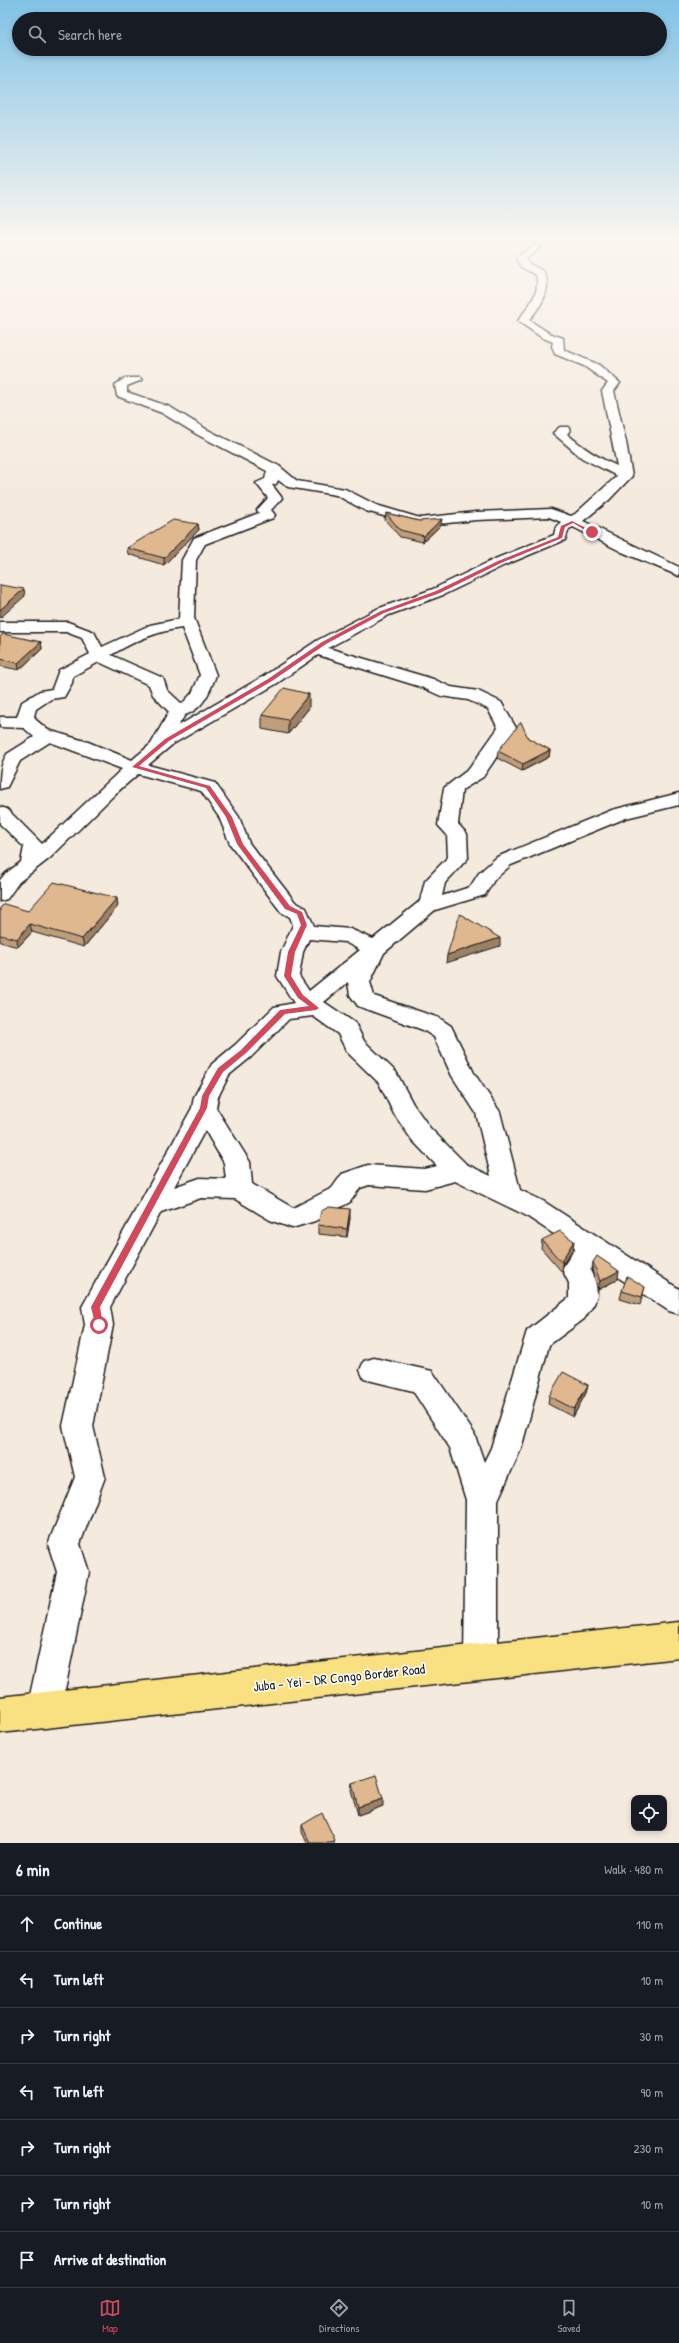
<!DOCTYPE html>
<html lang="en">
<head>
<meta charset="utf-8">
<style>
  :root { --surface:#171b24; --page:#242831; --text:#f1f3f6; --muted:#9ea1a6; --line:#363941; --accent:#d1495b }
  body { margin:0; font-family:"Patrick Hand",sans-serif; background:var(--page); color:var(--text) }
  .controls { position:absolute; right:12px; bottom:12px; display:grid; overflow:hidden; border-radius:8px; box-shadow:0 2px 6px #0003 }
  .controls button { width:36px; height:36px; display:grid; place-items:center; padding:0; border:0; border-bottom:1px solid var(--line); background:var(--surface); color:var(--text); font:20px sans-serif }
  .stop { position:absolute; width:12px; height:12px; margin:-9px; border:3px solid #d1495b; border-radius:50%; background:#fff }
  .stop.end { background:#d1495b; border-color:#fff; box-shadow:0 1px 4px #0008 }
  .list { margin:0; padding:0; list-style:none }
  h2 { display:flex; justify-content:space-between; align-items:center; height:52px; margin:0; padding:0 16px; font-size:17px }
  h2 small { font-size:13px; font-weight:400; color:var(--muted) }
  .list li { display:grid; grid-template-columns:26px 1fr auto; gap:12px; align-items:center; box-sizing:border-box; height:56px; padding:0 16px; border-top:1px solid var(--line) }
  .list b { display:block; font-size:15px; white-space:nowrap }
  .list em { font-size:13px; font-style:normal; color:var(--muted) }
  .icon { flex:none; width:22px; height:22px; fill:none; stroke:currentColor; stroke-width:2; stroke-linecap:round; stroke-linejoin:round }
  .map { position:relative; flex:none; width:679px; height:1843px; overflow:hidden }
  .search { position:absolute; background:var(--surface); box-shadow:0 2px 6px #0003; left:12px; right:12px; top:12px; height:44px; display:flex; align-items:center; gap:10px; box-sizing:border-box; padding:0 14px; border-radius:22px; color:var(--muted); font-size:15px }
  .sheet { height:444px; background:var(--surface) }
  nav { display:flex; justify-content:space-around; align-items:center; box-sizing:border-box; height:56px; border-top:1px solid var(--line); background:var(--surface); font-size:11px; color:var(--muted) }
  nav a { display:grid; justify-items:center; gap:2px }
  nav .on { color:var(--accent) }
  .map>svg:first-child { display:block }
</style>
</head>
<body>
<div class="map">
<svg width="679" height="1843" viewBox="0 0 679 1843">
  <rect width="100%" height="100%" fill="#f5eade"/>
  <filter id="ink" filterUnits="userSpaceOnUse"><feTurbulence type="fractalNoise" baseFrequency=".025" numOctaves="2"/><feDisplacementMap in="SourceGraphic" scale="8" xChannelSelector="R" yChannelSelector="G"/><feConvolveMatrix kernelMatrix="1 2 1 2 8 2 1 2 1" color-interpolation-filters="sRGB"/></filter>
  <g filter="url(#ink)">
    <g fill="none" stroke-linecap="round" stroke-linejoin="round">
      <defs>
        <path id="street" d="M533 245 541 247 526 259 528 263 543 271C554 289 540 307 529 320L549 333 563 338 564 350 599 365 620 383 614 391 626 442 632 476 609 500 583 521 679 567V576L622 552 573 527 569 529 565 540 505 565 443 595 389 615 328 648 433 679 451 687 478 691 501 702 516 728 483 777 462 790 458 824 467 834 468 858 445 883 442 896 470 887 479 873 497 857 612 810 679 793V805L626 818 511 865 494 880 485 895 435 910 384 953 370 982 374 996 439 1018 451 1026 474 1073 500 1112 520 1190 543 1201 679 1289V1314L669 1311 595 1262 590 1270 596 1283 597 1295 594 1304 584 1319 549 1345 521 1449 498 1500V1661L493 1673 481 1678 469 1673 464 1661 466 1500 450 1448 413 1391 364 1379 360 1370 364 1361 374 1358 432 1371 474 1433 484 1462 491 1448 527 1331 569 1298V1283L562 1269 575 1248 525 1215 455 1181 425 1189 369 1185 360 1188 350 1202 315 1221 292 1228 270 1220 235 1199 201 1198 161 1212 110 1307 113 1325 93 1426 105 1477 80 1544 89 1572 61 1709 56 1721 44 1726 32 1721 27 1709 57 1572 48 1544 75 1477 63 1426 85 1325 82 1307 192 1108 194 1097 212 1064 235 1045 274 1007 294 1003 277 976 281 952 293 925 290 917 281 912 230 844 219 817 201 791 138 774 115 794 50 858 19 882 7 899 0 901V880L5 874 21 862 24 847 0 824V807L7 809 42 844 122 769 50 742 20 761 7 787 0 789C0 775 0 765 7 754L34 737 24 728 0 727V717H17L22 702 40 691 52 689 59 670 90 654 82 638 66 632H0V622H68L94 632 102 647 150 625 179 619 182 560 194 538 259 513 257 510 268 498 256 483 265 479 267 471 198 435 162 413 117 396 115 385 125 378H140L142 380 127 386V392L170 407 206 429 279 466 297 481 345 489 376 505 420 518 476 512 551 509 571 516 575 514 617 476 582 458 553 433 560 427H568L570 430 567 434C582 447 598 458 617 466L602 391 608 383 584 366 555 354 552 346 553 342 541 337 518 321C528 306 541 294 536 275L521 267 516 258ZM278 480 288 487 336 495 366 511 419 526 476 520 549 517 561 522 556 527 554 535 495 559 433 589 377 609 318 640 264 676 178 726 185 715C203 709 210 692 216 675L194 618 196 560 205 544 273 518 275 515 271 510 282 498 272 485 276 484ZM182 628 200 675 192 693 182 704 167 690 163 678 111 655C133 642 156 631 182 628ZM318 655 421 687 441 696 468 700 488 709 498 728 469 769 444 788 438 825 447 835 448 857 425 881 420 901 373 939 350 929 314 926 306 908 295 902 249 843 239 817 215 783 148 765 173 744 276 684ZM99 662 149 685 153 695 169 712 151 744 132 760 88 742 48 730 36 720 34 716 36 709 51 699 64 697 72 683 73 676ZM309 939 345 942 360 950 309 991 299 976 303 952ZM348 982 350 995 358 1006 423 1030 434 1037 452 1076 476 1113 491 1176 466 1164 430 1128 413 1104 396 1072 364 1041 355 1023 324 1002ZM313 1016 338 1034 347 1052 379 1083 394 1114 412 1140 437 1166 425 1169 368 1165 342 1174 332 1188 293 1208 252 1184 250 1162 216 1108 218 1097 229 1075 251 1057 289 1019ZM205 1130 224 1163 226 1179 200 1178 174 1187Z"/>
        <path id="primary" d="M679 1622V1658L0 1733V1697Z"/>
      </defs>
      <!-- street casing -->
      <use href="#street" stroke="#1c1c1c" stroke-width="3"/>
      <!-- primary casing -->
      <use href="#primary" stroke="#1c1c1c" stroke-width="3"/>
      <!-- street -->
      <use href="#street" fill="#fff" fill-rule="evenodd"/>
      <!-- primary -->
      <use href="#primary" fill="#f9e181" fill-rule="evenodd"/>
    </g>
    <!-- wall -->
    <path fill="#c09e7c" stroke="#1c1c1c" d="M386 513 419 521 441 525 423 542 400 537 385 520Z
      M198 524 199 530 164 565 128 554 127 548Z
      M0 637 41 642 42 649 19 670 0 666Z
      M309 708 288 734 262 729V715Z
      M528 738 550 750 549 757 522 771 497 758 498 751Z
      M118 906 84 947 32 932 18 947 0 942V908L28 911Z
      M350 1218 347 1237 318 1234V1225Z
      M542 1240 573 1249 563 1264 562 1272 541 1248Z
      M593 1262 618 1279 598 1290 592 1270Z
      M645 1287 640 1305 620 1299 622 1291Z
      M588 1385 586 1393 573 1417 548 1404 549 1396Z
      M352 1783 383 1806 358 1815 351 1790Z
      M302 1825 335 1843H307L302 1832Z"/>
    <!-- shaded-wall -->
    <path fill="#9c8165" stroke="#1c1c1c" d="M442 519 441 525 423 542 424 536Z
      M198 524 199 530 164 565V558Z
      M24 589 25 596 0 618V610Z
      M41 642 42 649 19 670 18 663Z
      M309 694V708L288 734V720Z
      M550 750 549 757 522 771 523 764Z
      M117 898 118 906 84 947 82 939Z
      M30 924 32 932 18 947 17 939Z
      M500 938V946L446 963 447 955Z
      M350 1209V1218L347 1237V1229Z
      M574 1241 573 1249 563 1264 562 1260Z
      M619 1271 618 1279 598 1290 600 1281Z
      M588 1385 586 1393 573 1417 574 1409Z
      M383 1799V1806L358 1815V1807Z"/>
    <!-- building -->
    <path fill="#dfb890" stroke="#1c1c1c" d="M386 513 419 521 442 519 424 536 400 530Z
      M173 520 198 524 164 558 127 548Z
      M0 585 24 589 0 610Z
      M3 634 41 642 18 663 0 659V637Z
      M284 688 309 694 288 720 262 715Z
      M521 722 528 738 550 750 523 764 498 751Z
      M54 882 117 898 82 939 30 924 17 939 0 935V908L4 904 28 911Z
      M460 914 500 938 447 955Z
      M329 1207 350 1209 347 1229 318 1225 321 1211Z
      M560 1231 574 1241 562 1260 563 1264 542 1240Z
      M597 1256 619 1271 600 1281 593 1262Z
      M627 1276 645 1287 642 1297 622 1291Z
      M563 1372 588 1385 574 1409 549 1396Z
      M376 1775 383 1799 358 1807 352 1783Z
      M322 1813 335 1840 331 1843H310L302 1825Z"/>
  </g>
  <!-- sky -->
  <linearGradient id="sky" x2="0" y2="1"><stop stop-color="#81c2e6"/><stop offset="0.48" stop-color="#faf6f0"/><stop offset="1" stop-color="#faf6f0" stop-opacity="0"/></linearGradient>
  <rect width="679" height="494" fill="url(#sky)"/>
  <!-- route -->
  <path fill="#d1495b" d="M572 521 594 532 590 533 573 523 565 527 562 538 501 563 440 593 384 613 326 644 272 681 169 741 139 766 210 786 232 817 243 844 290 906 302 912 307 925 295 952 291 976 303 995 319 1008 316 1010 285 1014 246 1053 223 1072 209 1096 207 1108 100 1307 103 1325 102 1328H96L91 1307 200 1108 202 1096 218 1068 241 1050 280 1010 309 1006 298 998 284 976 288 952 301 925 297 914 285 909 237 844 226 817 206 788 132 767 165 739 268 679 322 642 381 611 436 591 498 561 558 537 561 526Z"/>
  <g text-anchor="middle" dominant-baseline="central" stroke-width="3" stroke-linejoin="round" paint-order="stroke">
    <!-- near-street labels -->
    <g font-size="14" fill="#1c1c1c" stroke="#fff">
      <text transform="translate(339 1677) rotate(-6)">Juba - Yei - DR Congo Border Road</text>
    </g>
  </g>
</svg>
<div class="controls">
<button><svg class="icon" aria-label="locate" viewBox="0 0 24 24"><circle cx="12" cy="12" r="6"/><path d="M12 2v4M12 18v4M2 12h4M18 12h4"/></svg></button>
</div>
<div class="stop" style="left:99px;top:1325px"></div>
<div class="stop end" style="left:592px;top:532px"></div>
<div class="search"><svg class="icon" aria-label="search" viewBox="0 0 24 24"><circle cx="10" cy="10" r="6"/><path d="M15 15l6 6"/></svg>Search here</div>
</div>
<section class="sheet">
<h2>6 min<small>Walk · 480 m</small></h2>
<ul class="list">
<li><svg class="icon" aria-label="ahead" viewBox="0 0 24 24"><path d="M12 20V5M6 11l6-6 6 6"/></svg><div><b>Continue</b></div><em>110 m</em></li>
<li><svg class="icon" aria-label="left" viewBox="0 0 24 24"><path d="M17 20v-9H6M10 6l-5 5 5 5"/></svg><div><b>Turn left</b></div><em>10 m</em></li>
<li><svg class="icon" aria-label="right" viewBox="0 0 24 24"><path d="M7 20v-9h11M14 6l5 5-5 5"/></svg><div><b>Turn right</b></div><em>30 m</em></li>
<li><svg class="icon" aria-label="left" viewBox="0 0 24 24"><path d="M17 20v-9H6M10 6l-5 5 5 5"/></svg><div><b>Turn left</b></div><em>90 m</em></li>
<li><svg class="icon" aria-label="right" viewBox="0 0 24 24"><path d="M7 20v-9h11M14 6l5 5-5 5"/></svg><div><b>Turn right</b></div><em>230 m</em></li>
<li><svg class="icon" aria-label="right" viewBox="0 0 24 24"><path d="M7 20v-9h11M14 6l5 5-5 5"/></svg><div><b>Turn right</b></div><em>10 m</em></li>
<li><svg class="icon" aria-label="arrive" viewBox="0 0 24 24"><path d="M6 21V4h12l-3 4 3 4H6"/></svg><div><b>Arrive at destination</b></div></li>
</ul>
</section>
<nav>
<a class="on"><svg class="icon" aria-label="map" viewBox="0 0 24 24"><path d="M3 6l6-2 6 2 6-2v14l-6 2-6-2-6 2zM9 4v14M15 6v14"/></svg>Map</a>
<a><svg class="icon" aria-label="directions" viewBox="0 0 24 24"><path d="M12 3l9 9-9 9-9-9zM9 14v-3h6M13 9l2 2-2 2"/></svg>Directions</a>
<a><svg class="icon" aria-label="saved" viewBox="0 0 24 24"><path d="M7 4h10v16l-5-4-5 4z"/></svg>Saved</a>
</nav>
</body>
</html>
